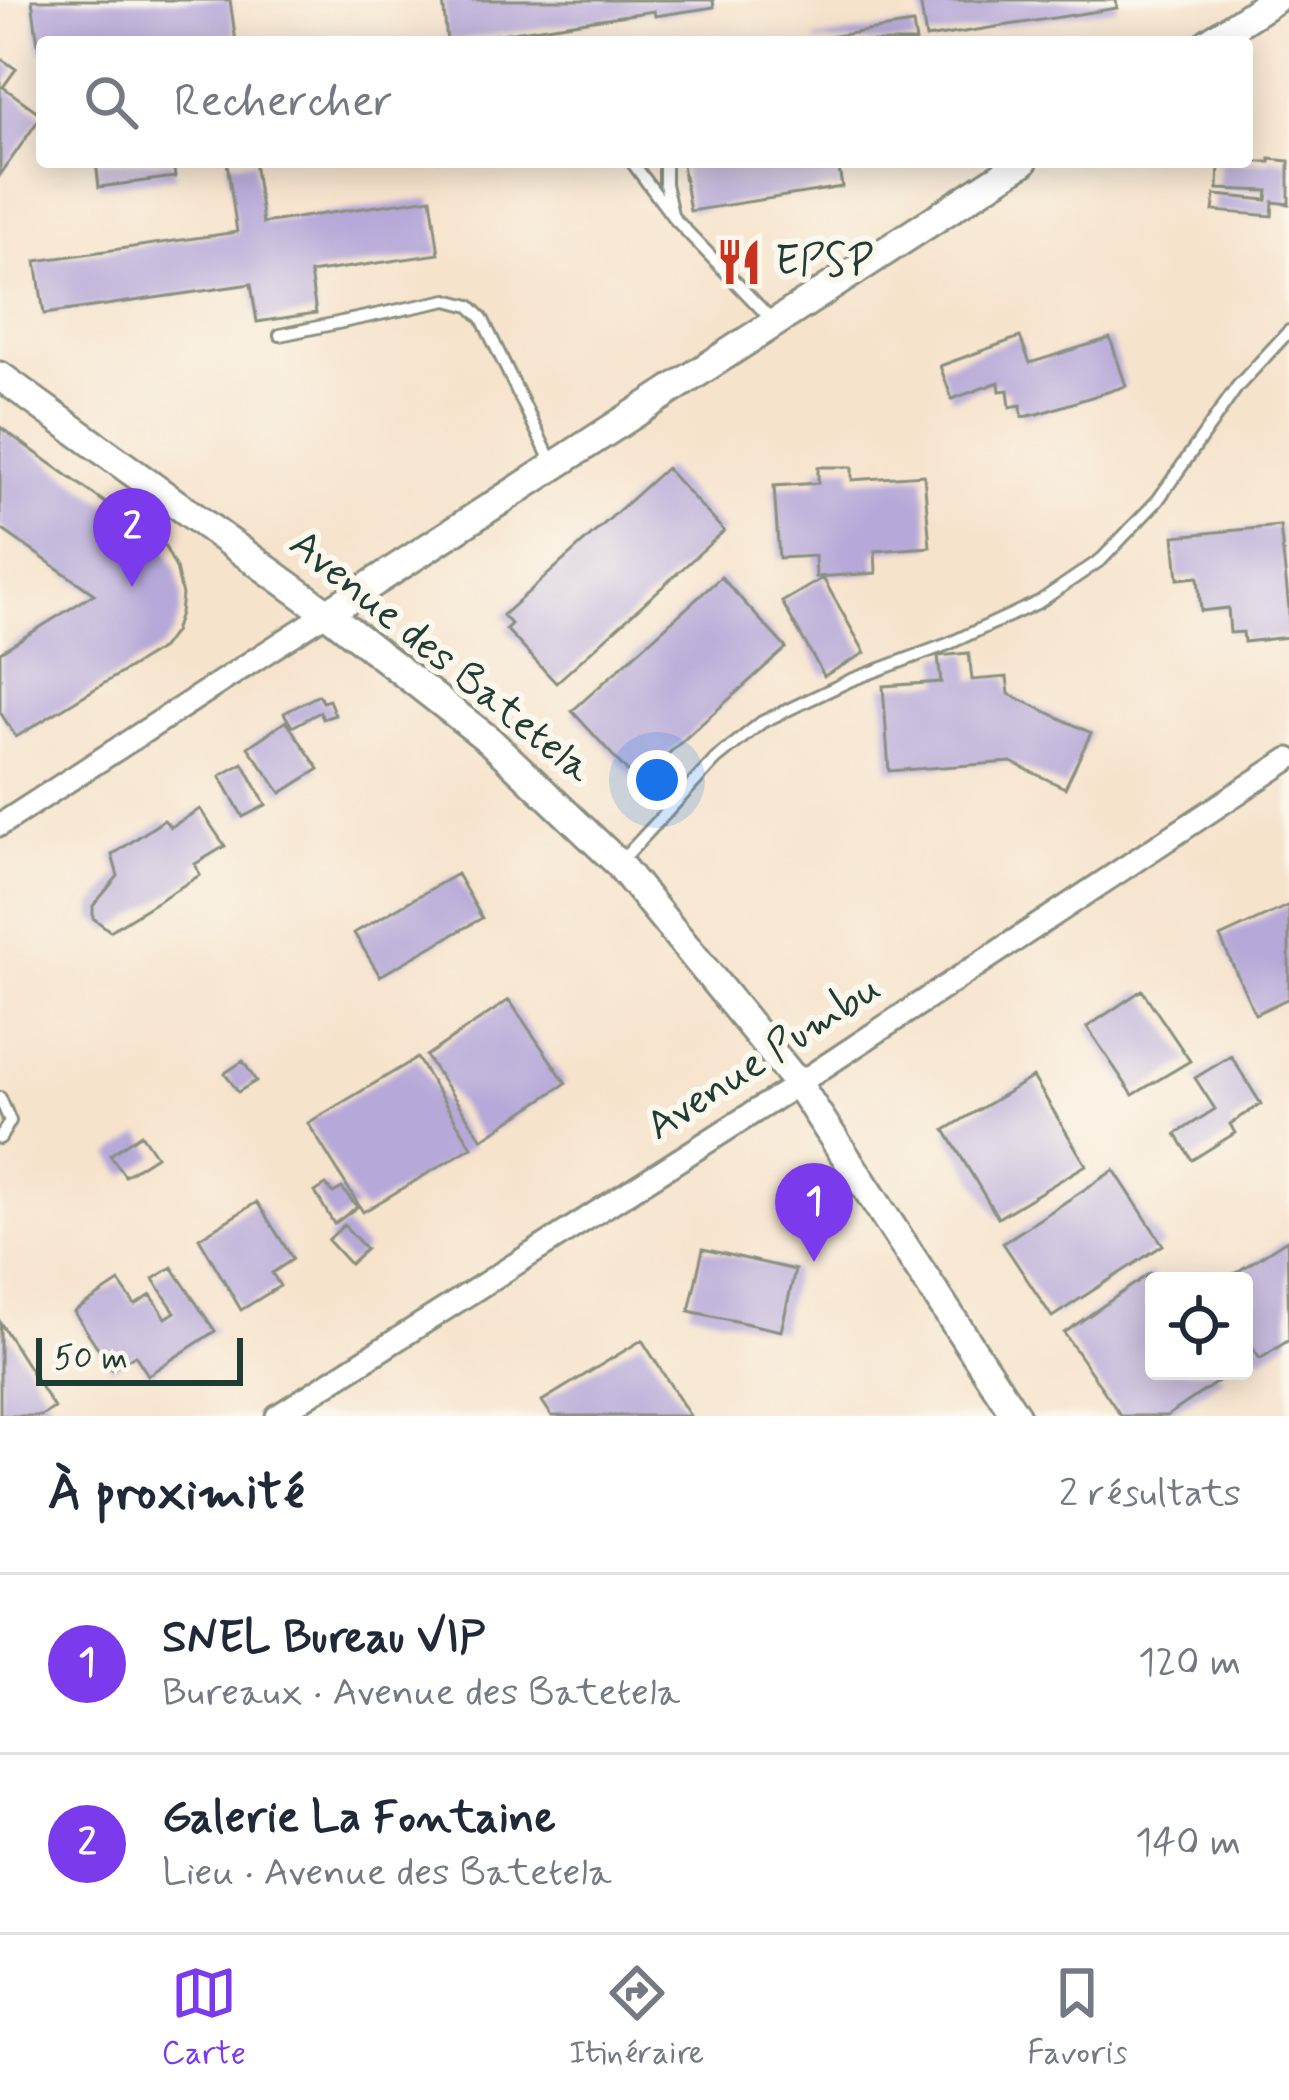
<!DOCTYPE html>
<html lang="fr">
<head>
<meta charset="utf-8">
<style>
  :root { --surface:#fff; --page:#f6f6f7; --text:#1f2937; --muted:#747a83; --line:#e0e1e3; --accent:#7c3aed }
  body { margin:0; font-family:Mynerve,sans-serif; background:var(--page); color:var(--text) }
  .controls { position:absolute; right:36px; bottom:36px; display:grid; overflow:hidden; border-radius:12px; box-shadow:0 6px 30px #0003 }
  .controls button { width:108px; height:108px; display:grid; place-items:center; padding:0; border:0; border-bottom:3px solid var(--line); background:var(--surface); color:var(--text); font:60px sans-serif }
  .scale { position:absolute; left:36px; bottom:30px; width:207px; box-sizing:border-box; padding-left:12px; border:6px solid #1f3d34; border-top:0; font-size:33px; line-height:42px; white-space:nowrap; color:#1f3d34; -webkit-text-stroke:9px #fbf7ec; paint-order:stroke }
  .you { position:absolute; left:657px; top:780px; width:42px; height:42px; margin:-30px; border:9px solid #fff; border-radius:50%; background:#1a73e8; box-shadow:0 0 0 18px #1a73e833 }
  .badge { display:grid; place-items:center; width:78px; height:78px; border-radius:50%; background:var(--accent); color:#fff; font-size:39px; font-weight:700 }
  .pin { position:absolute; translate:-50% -99px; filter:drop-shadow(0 3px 6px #0008) }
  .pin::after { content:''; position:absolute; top:63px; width:42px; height:36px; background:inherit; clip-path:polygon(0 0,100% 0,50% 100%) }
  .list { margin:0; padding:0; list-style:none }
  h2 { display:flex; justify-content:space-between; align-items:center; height:156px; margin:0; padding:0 48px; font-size:51px }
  h2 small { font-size:39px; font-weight:400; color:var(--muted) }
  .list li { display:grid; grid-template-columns:78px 1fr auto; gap:36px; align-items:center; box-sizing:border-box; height:180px; padding:0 48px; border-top:3px solid var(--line) }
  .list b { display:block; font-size:45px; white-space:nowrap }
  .list p { margin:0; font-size:39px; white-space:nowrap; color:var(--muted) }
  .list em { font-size:39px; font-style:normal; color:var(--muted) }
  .icon { flex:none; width:66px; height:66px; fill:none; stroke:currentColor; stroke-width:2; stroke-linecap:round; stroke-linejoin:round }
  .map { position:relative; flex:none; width:1289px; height:1416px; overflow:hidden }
  .search { position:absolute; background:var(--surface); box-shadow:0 6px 30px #0003; left:36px; right:36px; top:36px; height:132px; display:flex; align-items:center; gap:30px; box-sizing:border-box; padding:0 42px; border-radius:12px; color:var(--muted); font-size:45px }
  .sheet { height:516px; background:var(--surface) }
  nav { display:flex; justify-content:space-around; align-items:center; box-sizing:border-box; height:168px; border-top:3px solid var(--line); background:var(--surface); font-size:33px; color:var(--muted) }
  nav a { display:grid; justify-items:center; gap:6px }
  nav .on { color:var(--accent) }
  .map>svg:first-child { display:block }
</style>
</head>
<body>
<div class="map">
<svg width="1289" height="1416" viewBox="0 0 1289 1416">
  <rect width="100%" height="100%" fill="#fbf7ec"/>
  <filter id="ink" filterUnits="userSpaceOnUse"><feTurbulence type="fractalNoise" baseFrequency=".00833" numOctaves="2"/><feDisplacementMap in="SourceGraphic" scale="24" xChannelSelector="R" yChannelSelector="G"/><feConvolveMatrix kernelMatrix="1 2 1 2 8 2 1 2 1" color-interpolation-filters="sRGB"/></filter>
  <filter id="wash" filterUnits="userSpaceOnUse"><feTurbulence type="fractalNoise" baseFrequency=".004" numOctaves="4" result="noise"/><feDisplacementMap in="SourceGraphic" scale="48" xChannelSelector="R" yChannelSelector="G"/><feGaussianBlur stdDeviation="2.7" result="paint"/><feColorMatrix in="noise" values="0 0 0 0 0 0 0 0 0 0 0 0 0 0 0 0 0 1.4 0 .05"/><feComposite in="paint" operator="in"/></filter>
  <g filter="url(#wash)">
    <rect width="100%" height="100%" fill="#f6e3cc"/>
    <g id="blocks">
      <!-- building -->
      <path fill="#b6a8d8" d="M32 0H230L236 42H42V52H39Z
        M443 0H713L714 7 655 16 654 11 447 42Z
        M920 0H1116L1117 8 926 38Z
        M913 24 916 42H815V39Z
        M0 58 16 69 3 87 42 115 0 175Z
        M1270 159 1289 161V204L1273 202 1272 216 1213 211 1215 195 1267 200 1268 191 1218 189 1219 162H1270Z
        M96 162H173L175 177 99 187Z
        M227 162H254L263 223 431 198 439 254 310 273 316 313 257 322 251 284 44 314 36 261 237 232Z
        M695 162H838L842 187 690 211 682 164Z
        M1020 337 1030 363 1110 338 1126 386 1038 414 1022 417 1021 405 1010 407 1008 390 1000 391 999 382 952 399 940 366Z
        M0 427 164 545 176 568 182 595 180 613 174 632 162 648 16 737 0 712V652L94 594 0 528Z
        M818 467H852V480L924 475 930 547 875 551 876 573 816 577 815 556 779 558 774 486 818 483Z
        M666 468 724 531 556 683 506 629 511 624 503 615Z
        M1280 526 1289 608V637L1244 642 1243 632 1230 633 1228 608 1201 611 1198 577 1178 579 1174 536Z
        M721 577 786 648 637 782 572 711Z
        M823 578 865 653 824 676 782 602Z
        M969 653 972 680 1007 677 1009 694 1091 733 1065 788 1011 762 889 771 883 686 941 682 938 656Z
        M319 695 323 702 329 700 335 715 323 719 320 712 292 727 284 713Z
        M286 721 319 769 281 793 248 747Z
        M243 763 266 805 243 817 220 776Z
        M200 809 225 846 195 864 200 875 110 931 93 918V906L118 876 112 855 164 820 171 827Z
        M457 874 482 918 380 976 354 933Z
        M1289 905V998L1255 1014 1220 937Z
        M1142 990 1190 1061 1133 1095 1087 1027Z
        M509 1000 566 1083 482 1139 426 1056Z
        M1231 1056 1261 1104 1230 1124 1235 1133 1192 1160 1176 1134 1215 1109 1195 1078Z
        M417 1058 472 1147 363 1212 308 1123Z
        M243 1061 256 1081 238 1092 225 1073Z
        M1033 1077 1086 1165 998 1218 945 1130Z
        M141 1134 156 1156 125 1176 110 1155Z
        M1114 1170 1163 1245 1052 1317 1003 1243Z
        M326 1185 333 1193 342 1188 357 1207 334 1224 315 1192Z
        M257 1202 293 1259 272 1273 280 1286 241 1310 199 1238Z
        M344 1225 366 1249 350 1264 328 1240Z
        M1287 1240 1289 1340 1260 1359 1244 1335V1281H1223Z
        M703 1249 795 1270 781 1331 689 1311Z
        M172 1267 215 1331 148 1375 135 1355 112 1369 74 1312 119 1282 135 1305 151 1295 166 1318 175 1312 153 1279Z
        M1150 1273 1154 1279V1371H1218L1223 1378 1167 1416H1121L1064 1333Z
        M0 1322 54 1408 41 1416H0Z
        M642 1340 690 1416H552L542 1401Z"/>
    </g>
  </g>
  <g filter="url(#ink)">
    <use href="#blocks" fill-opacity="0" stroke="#8a9080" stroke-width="3"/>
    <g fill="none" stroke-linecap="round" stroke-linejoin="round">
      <defs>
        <path id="service" d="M632 162 673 217 774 322
          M665 162V184L672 214
          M280 335 447 300 470 306 482 318 553 465
          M621 861 716 759 762 722 851 680 948 644 1039 602 1102 559 1158 500 1237 387 1289 331
          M0 1098 10 1121 0 1138"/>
        <path id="minor" d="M0 825 327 613
          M277 1416 798 1084 1289 759"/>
        <path id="tertiary" d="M1209 42 1274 0
          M0 376 327 613 489 740 618 863 798 1084 1016 1416
          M327 613 1023 162"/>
      </defs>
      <!-- service casing -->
      <use href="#service" stroke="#8a9080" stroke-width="16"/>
      <!-- minor casing -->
      <use href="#minor" stroke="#8a9080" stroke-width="27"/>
      <!-- tertiary casing -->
      <use href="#tertiary" stroke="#8a9080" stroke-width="33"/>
      <!-- service -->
      <use href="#service" stroke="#fff" stroke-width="10"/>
      <!-- minor -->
      <use href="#minor" stroke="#fff" stroke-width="21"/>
      <!-- tertiary -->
      <use href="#tertiary" stroke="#fff" stroke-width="27"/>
    </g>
  </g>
  <!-- icons -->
  <defs>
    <symbol id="restaurant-bare" viewBox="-9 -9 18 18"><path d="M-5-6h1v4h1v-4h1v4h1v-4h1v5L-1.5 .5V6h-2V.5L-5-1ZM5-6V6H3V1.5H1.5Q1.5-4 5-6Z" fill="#c8321e" stroke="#fbf7ec" stroke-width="2.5" paint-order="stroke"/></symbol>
  </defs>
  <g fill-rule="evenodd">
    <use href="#restaurant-bare" x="706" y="229" width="66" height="66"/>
  </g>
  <g text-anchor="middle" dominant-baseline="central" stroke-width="12" stroke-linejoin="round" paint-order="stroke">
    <!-- poi labels -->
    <g font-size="42" fill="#1f3d34" stroke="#fbf7ec" text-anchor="start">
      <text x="775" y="262">EPSP</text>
    </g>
    <!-- street labels -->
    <g font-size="42" fill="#1f3d34" stroke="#fbf7ec">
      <text transform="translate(440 657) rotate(39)">Avenue des Batetela</text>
      <text transform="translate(764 1058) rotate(-33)">Avenue Pumbu</text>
    </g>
  </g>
</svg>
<div class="controls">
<button><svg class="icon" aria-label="locate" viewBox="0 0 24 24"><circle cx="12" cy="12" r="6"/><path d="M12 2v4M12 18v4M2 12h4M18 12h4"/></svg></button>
</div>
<div class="scale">50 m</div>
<div class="you"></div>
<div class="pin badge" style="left:814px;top:1262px">1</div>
<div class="pin badge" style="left:132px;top:587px">2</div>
<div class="search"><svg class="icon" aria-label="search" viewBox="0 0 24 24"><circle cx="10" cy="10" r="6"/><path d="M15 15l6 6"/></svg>Rechercher</div>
</div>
<section class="sheet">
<h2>À proximité<small>2 résultats</small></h2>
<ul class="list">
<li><span class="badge">1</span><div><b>SNEL Bureau VIP</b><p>Bureaux · Avenue des Batetela</p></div><em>120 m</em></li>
<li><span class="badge">2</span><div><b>Galerie La Fontaine</b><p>Lieu · Avenue des Batetela</p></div><em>140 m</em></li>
</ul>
</section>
<nav>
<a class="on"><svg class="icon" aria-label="map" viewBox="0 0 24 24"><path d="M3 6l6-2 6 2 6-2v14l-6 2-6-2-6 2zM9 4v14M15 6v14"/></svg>Carte</a>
<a><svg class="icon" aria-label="directions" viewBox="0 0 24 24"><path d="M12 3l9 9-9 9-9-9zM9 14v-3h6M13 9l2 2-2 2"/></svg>Itinéraire</a>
<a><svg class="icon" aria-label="saved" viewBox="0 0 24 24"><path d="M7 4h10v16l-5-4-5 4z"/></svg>Favoris</a>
</nav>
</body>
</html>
